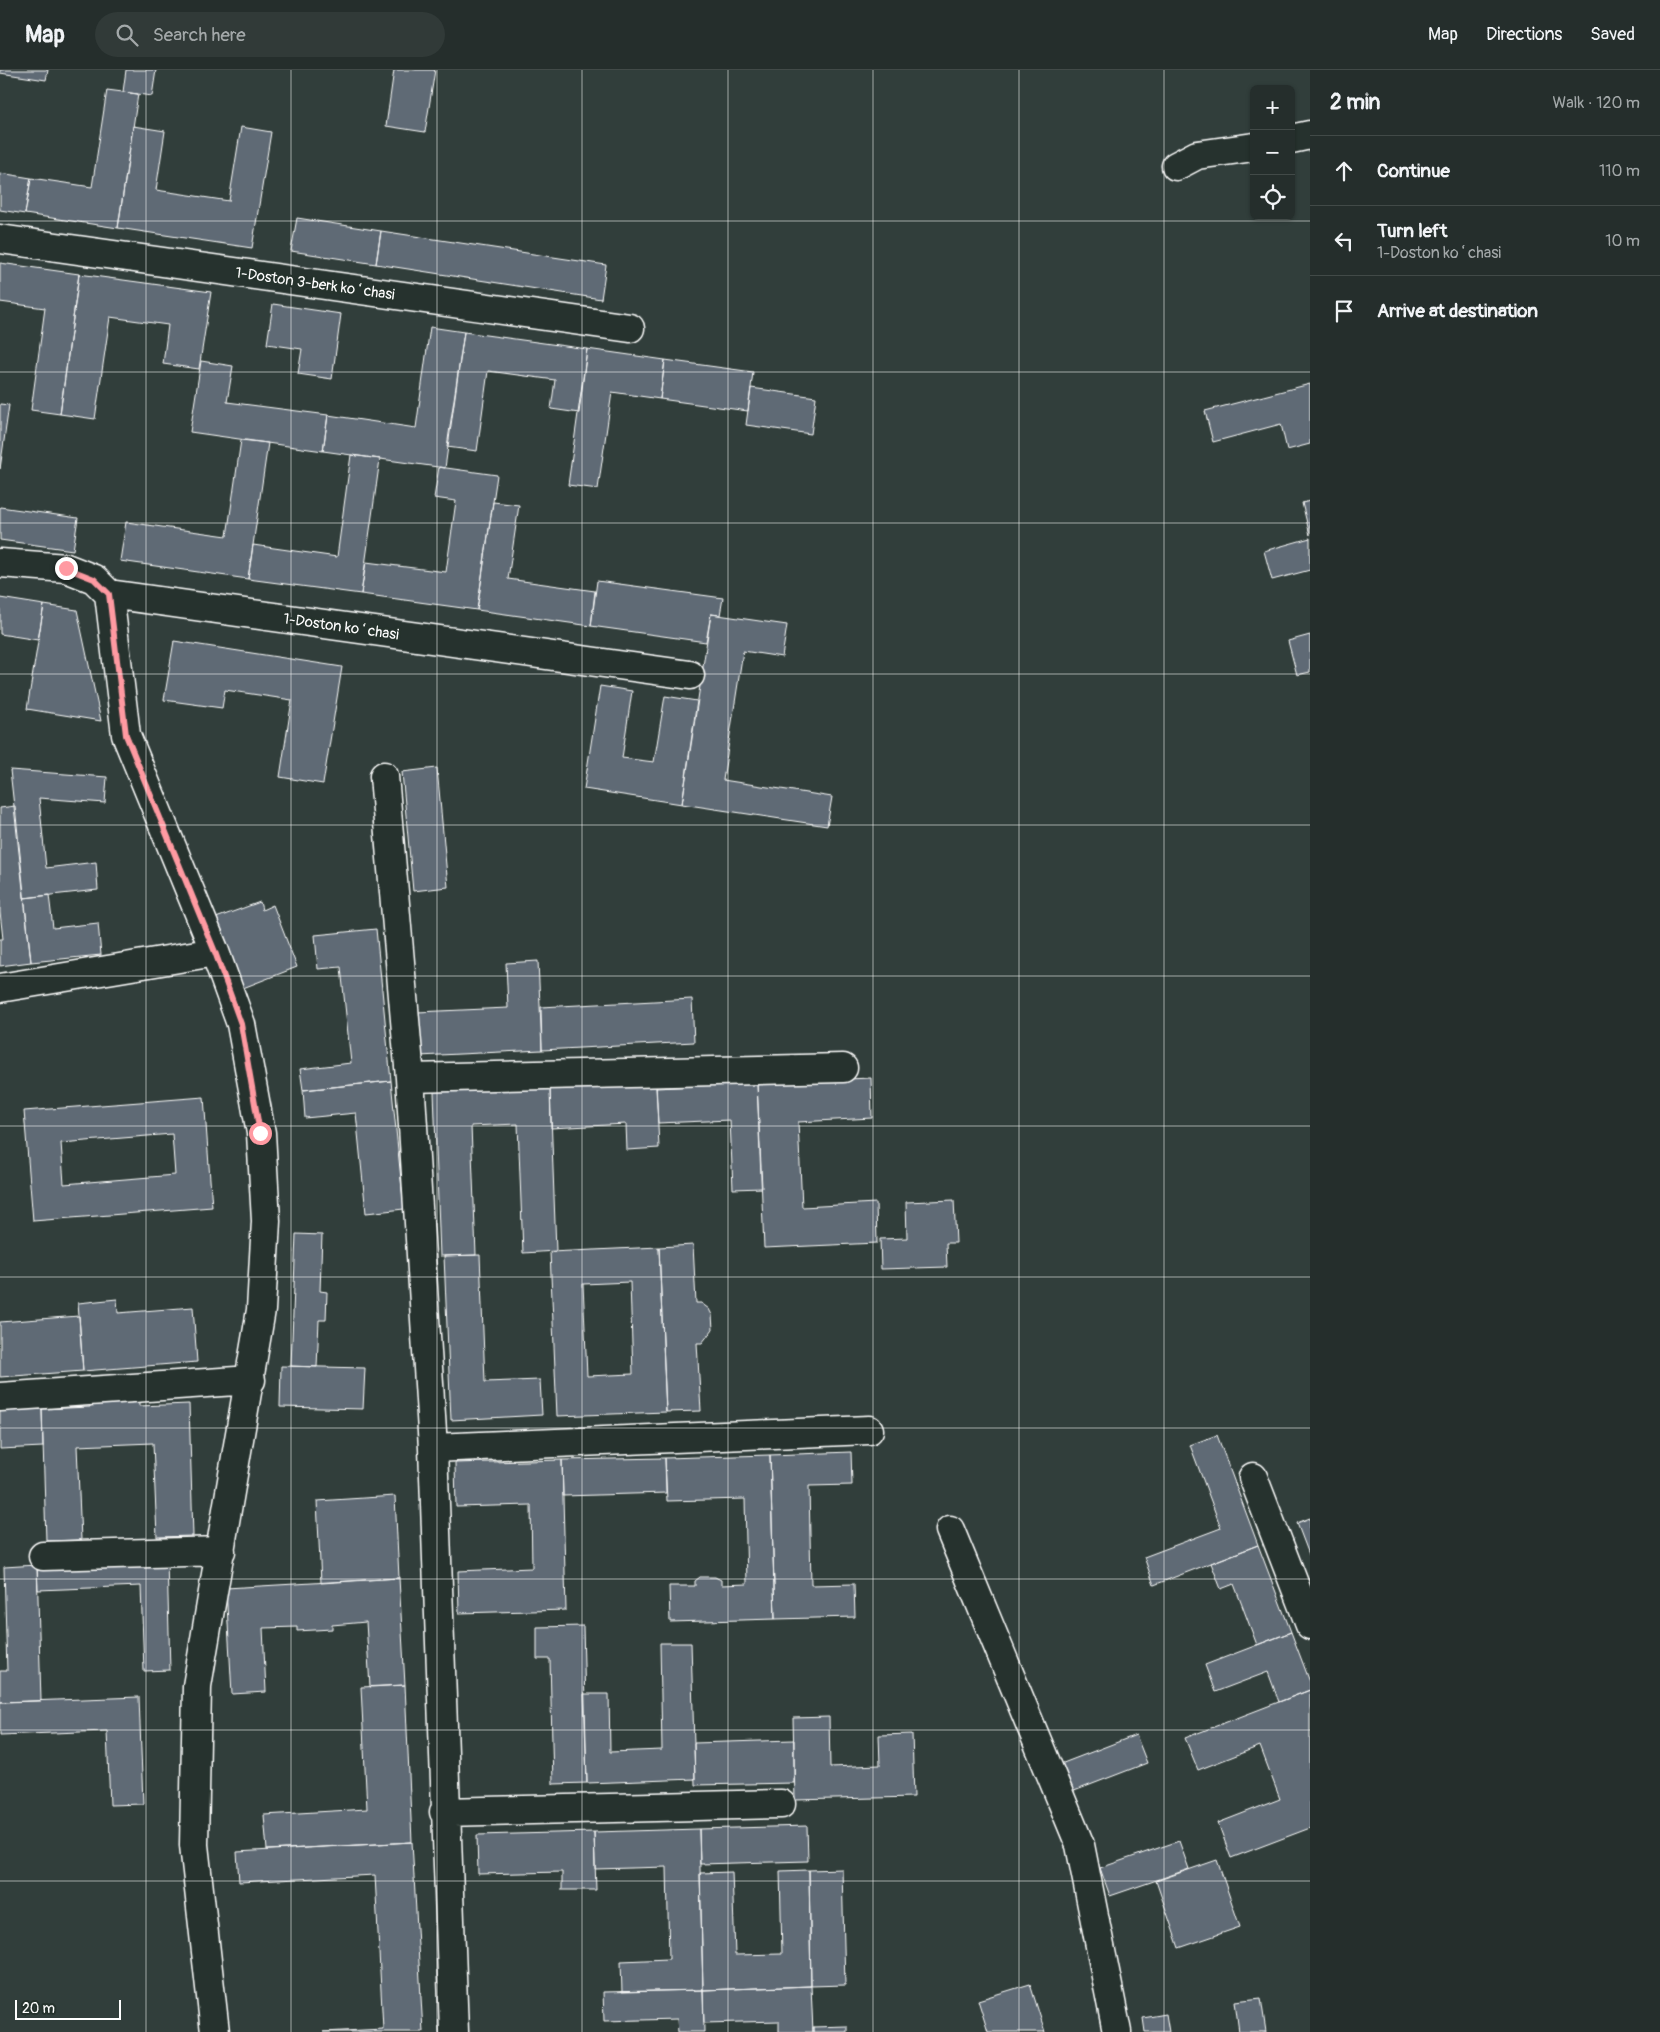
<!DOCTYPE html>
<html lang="en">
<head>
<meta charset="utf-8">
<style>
  :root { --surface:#252e2c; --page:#313a38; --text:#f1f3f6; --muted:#a3a8a9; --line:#424a48 }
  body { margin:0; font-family:Pangolin,sans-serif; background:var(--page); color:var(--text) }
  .controls { position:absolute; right:15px; top:15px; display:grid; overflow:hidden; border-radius:8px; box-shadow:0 1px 4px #0004 }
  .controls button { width:45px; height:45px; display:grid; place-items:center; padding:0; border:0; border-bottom:1px solid var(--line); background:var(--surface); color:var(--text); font:25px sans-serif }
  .scale { position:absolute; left:15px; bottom:12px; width:106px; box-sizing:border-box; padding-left:5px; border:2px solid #fff; border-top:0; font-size:14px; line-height:18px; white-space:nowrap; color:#fff; -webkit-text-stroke:4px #26332d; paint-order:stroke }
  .stop { position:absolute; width:15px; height:15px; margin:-11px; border:4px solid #ff9aa2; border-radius:50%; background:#fff }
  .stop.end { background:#ff9aa2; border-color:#fff; box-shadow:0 1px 5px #0008 }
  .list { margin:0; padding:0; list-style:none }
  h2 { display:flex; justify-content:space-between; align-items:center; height:65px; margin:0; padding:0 20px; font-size:21px }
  h2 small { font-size:16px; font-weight:400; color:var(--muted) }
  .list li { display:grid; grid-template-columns:32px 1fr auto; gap:15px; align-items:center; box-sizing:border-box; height:70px; padding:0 20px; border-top:1px solid var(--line) }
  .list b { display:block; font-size:19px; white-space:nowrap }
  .list p { margin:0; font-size:16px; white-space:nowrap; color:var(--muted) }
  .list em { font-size:16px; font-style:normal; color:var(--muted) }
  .icon { flex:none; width:28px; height:28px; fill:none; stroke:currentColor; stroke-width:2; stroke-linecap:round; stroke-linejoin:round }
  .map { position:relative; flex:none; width:1310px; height:1962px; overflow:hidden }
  header { display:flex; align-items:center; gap:30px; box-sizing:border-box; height:70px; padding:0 25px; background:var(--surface); border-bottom:1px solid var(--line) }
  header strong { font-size:24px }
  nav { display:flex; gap:28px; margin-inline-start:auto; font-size:18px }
  .search { width:350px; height:45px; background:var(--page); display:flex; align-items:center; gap:12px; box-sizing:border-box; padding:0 18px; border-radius:28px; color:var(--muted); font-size:19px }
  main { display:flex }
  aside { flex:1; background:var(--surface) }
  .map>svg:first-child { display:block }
</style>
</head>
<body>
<header>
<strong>Map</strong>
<div class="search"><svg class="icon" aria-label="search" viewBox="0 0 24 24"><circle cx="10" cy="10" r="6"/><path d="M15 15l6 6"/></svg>Search here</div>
<nav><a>Map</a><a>Directions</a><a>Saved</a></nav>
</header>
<main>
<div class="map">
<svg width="1310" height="1962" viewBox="0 0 1310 1962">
  <rect width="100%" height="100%" fill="#313e3b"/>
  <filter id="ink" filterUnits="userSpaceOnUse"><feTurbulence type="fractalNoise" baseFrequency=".02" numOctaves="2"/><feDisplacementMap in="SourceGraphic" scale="10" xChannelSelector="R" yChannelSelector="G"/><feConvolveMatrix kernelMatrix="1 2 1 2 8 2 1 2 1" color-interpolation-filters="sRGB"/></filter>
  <g filter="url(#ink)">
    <!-- building -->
    <path fill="#5e6a74" stroke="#fff" fill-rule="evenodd" d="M0 0H48L46 10 0 3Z
      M126 0H156L152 26 123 22Z
      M394 0H435L425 62 386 56Z
      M107 20 138 24 118 158 25 144 31 108 92 117Z
      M133 56 165 61 156 120 229 131 241 57 271 62 252 178 118 158Z
      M0 103 31 108 25 144 0 140Z
      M297 148 381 161 376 194 291 181Z
      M381 161 606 195 601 229 376 194Z
      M0 193 79 204 60 344 31 340 45 238 0 232Z
      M79 204 211 222 199 299 163 294 168 255 110 247 95 349 60 344Z
      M273 234 341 244 332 309 298 304 302 279 267 274Z
      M430 257 464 262 445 398 323 381 328 345 416 358Z
      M464 262 587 279 579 343 551 339 555 310 488 301 477 381 447 377Z
      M587 279 665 290 660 329 612 322 598 419 568 415Z
      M665 290 753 302 748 341 660 329Z
      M201 291 233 296 227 332 328 345 323 381 190 362Z
      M1310 314V374L1287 380 1281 354 1213 372 1205 341Z
      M751 318 816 327 811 364 746 355Z
      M0 334 9 335 0 399Z
      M241 370 268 373 248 509 120 491 126 452 227 466Z
      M351 385 380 389 361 524 248 509 253 475 337 487Z
      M439 397 497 405 477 540 361 524 366 492 446 502 456 431 434 428Z
      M1310 431V465L1302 433Z
      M493 432 519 435 508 509 595 521 591 556 477 540Z
      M0 437 78 448 73 480 0 470Z
      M1310 468V500L1272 510 1264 481Z
      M597 511 723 528 720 545 711 544 706 572 591 556Z
      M0 528 44 535 38 570 0 564Z
      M44 535 77 540 101 651 27 639Z
      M711 544 787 555 782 587 743 581 723 710 832 727 827 756 682 734Z
      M1310 565V602L1297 605 1288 571Z
      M174 571 342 597 323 714 280 707 292 630 225 620 222 638 164 630Z
      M600 616 632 621 622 688 654 692 665 626 697 631 682 734 584 719Z
      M437 698 448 817 413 821 402 702Z
      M10 700 107 707 105 733 39 728 46 798 96 792 98 820 24 828Z
      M15 736 31 892 0 896V869H3L0 842V738Z
      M49 825 53 858 98 853 101 885 31 892 24 828Z
      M260 832 262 840 273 835 297 897 243 918 216 848Z
      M376 859 391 1011 303 1020 300 999 351 993 341 897 318 899 315 865Z
      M538 891 542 980 419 986 417 942 508 938 506 893Z
      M692 929 694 972 542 980 541 937Z
      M871 1008 872 1048 798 1052 802 1137 876 1133 877 1173 764 1178 757 1013Z
      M391 1011 404 1139 366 1143 356 1043 305 1048 303 1020Z
      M656 1012 659 1078 627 1080 626 1054 551 1058 550 1017Z
      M757 1013 762 1118 733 1119 730 1050 658 1053 656 1018Z
      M550 1017 556 1181 523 1183 518 1054 471 1056 476 1185 440 1186 434 1022Z
      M204 1027 212 1137 33 1151 24 1041ZM172 1064 175 1105 64 1114 61 1073Z
      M954 1130 956 1173H946L947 1197 881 1199 880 1169 907 1168 906 1132Z
      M296 1164 322 1165 320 1221 327 1222 326 1250H319L317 1297 291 1296Z
      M693 1175 696 1233H701L709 1239 712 1245 713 1259 702 1273H697L701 1341 666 1342 659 1177Z
      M659 1177 666 1342 557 1346 550 1182ZM630 1212 633 1304 587 1306 583 1214Z
      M480 1185 485 1312 540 1310 542 1345 451 1350 444 1186Z
      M117 1229 118 1243 193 1237 197 1292 83 1301 78 1233Z
      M79 1246 83 1301 0 1307V1252Z
      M281 1296 365 1298 363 1339 280 1337Z
      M139 1328V1336L189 1334 193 1466 157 1467 153 1373 77 1376 81 1470 46 1471 42 1339 90 1337V1330Z
      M42 1339 43 1377 0 1379V1341Z
      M1217 1365 1258 1475 1154 1515 1144 1487 1221 1458 1190 1375Z
      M851 1382 852 1415 809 1416 811 1515 854 1514 855 1547 775 1549 770 1385Z
      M770 1385 775 1549 670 1552 669 1516H695V1511L700 1507H715L721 1510V1515L747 1514 745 1429 667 1431 665 1388Z
      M665 1388 666 1423 563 1426 562 1390Z
      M562 1390 566 1540 459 1543 458 1501 532 1498 531 1435 456 1437 455 1393Z
      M395 1426 399 1508 321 1513 317 1431Z
      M1310 1448V1487L1297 1453Z
      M1258 1475 1291 1562 1257 1575 1234 1514 1221 1519 1211 1493Z
      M167 1490 170 1600 144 1601 141 1516 38 1520 37 1495Z
      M37 1495 41 1631 0 1632V1601H7L4 1497Z
      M399 1508 405 1615 370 1617 366 1552 332 1555V1559L297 1561V1557L263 1558 266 1622 232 1624 226 1518Z
      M583 1556 587 1713 553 1714 550 1589H537V1557Z
      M1291 1562 1310 1612V1620L1279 1632 1268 1602 1215 1622 1205 1595Z
      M660 1573H691L695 1709 587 1713 584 1624H609L610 1682 662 1680Z
      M405 1615 412 1772 267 1780 264 1745 367 1739 361 1617Z
      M1310 1620V1758L1231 1788 1218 1753 1280 1729 1260 1676 1198 1700 1185 1668Z
      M139 1627 143 1734 110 1735 107 1661 0 1665V1632Z
      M829 1647 830 1697 880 1695 879 1665 912 1664 914 1727 795 1730 793 1648Z
      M1136 1665 1147 1693 1069 1723 1058 1695Z
      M794 1670V1713L695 1715 694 1673Z
      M807 1756 808 1791 700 1794 699 1759Z
      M699 1759 703 1920 622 1922 621 1891 669 1889 667 1797 595 1799 594 1762Z
      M594 1762 596 1820H562V1802L478 1804 477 1765Z
      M1179 1771 1189 1799 1110 1826 1100 1798Z
      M412 1772 423 1962H323L383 1959 375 1805 239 1812 237 1782Z
      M1217 1790 1240 1857 1179 1878 1156 1811Z
      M842 1799 845 1915 811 1916 809 1800Z
      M809 1800 811 1916 703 1920 700 1803 732 1802 735 1885 782 1884 780 1801Z
      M1030 1914 1045 1962H988L978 1930Z
      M811 1916 813 1962H779V1951L704 1953 703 1920Z
      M703 1920 704 1962H678L677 1949 604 1951 603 1922Z
      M1261 1928 1266 1962H1239L1235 1931Z
      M1166 1944 1169 1962H1145L1143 1948Z
      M847 1956V1962H813V1957Z"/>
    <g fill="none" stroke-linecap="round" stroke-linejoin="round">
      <defs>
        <path id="minor" d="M1291 69 1310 65
          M1176 96 1197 85 1254 77
          M0 169 630 258
          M0 493 66 498 94 509 109 524 690 605
          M109 524 126 665 215 882 241 954 261 1063 266 1151 261 1240 197 1616 194 1775 215 1962
          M384 706 410 1008 433 1378 454 1962
          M0 918 215 882
          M410 1008 843 998
          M0 1327 251 1310
          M433 1378 869 1360
          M1253 1407 1310 1555
          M950 1460 1080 1775 1117 1962
          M43 1486 221 1481
          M444 1742 781 1734"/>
      </defs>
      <!-- minor casing -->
      <use href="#minor" stroke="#fff" stroke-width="31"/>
      <!-- minor -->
      <use href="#minor" stroke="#26332d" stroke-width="28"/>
    </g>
  </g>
  <g fill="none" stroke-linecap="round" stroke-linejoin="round" filter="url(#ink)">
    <!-- route -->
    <path stroke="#ff9aa2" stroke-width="6" d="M66 498 94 509 109 524 126 665 215 882 241 954 260 1063"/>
  </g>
  <!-- grid -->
  <path fill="none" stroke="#fff" stroke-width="1" stroke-opacity="0.55" d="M146 0V1962M291 0V1962M437 0V1962M582 0V1962M728 0V1962M873 0V1962M1019 0V1962M1164 0V1962M0 151H1310M0 302H1310M0 453H1310M0 604H1310M0 755H1310M0 906H1310M0 1056H1310M0 1207H1310M0 1358H1310M0 1509H1310M0 1660H1310M0 1811H1310"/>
  <g text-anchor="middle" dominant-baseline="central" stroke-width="4.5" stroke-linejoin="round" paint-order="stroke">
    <!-- street labels -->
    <g font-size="15" fill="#fff" stroke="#26332d">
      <text transform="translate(315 214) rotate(8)">1-Doston 3-berk koʻchasi</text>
      <text transform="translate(341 557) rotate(8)">1-Doston koʻchasi</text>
    </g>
  </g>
</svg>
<div class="controls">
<button>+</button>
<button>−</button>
<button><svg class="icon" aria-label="locate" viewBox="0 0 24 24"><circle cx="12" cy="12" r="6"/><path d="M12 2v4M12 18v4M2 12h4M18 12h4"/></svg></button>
</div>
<div class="scale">20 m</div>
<div class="stop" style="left:260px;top:1063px"></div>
<div class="stop end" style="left:66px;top:498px"></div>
</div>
<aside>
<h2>2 min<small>Walk · 120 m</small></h2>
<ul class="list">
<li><svg class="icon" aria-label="ahead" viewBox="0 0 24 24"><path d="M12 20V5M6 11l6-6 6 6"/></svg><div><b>Continue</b></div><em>110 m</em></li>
<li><svg class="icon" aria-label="left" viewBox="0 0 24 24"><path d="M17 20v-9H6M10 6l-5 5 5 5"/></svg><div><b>Turn left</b><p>1-Doston koʻchasi</p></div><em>10 m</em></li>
<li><svg class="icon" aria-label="arrive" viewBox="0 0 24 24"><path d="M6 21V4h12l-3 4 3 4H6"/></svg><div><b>Arrive at destination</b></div></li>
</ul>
</aside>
</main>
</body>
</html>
